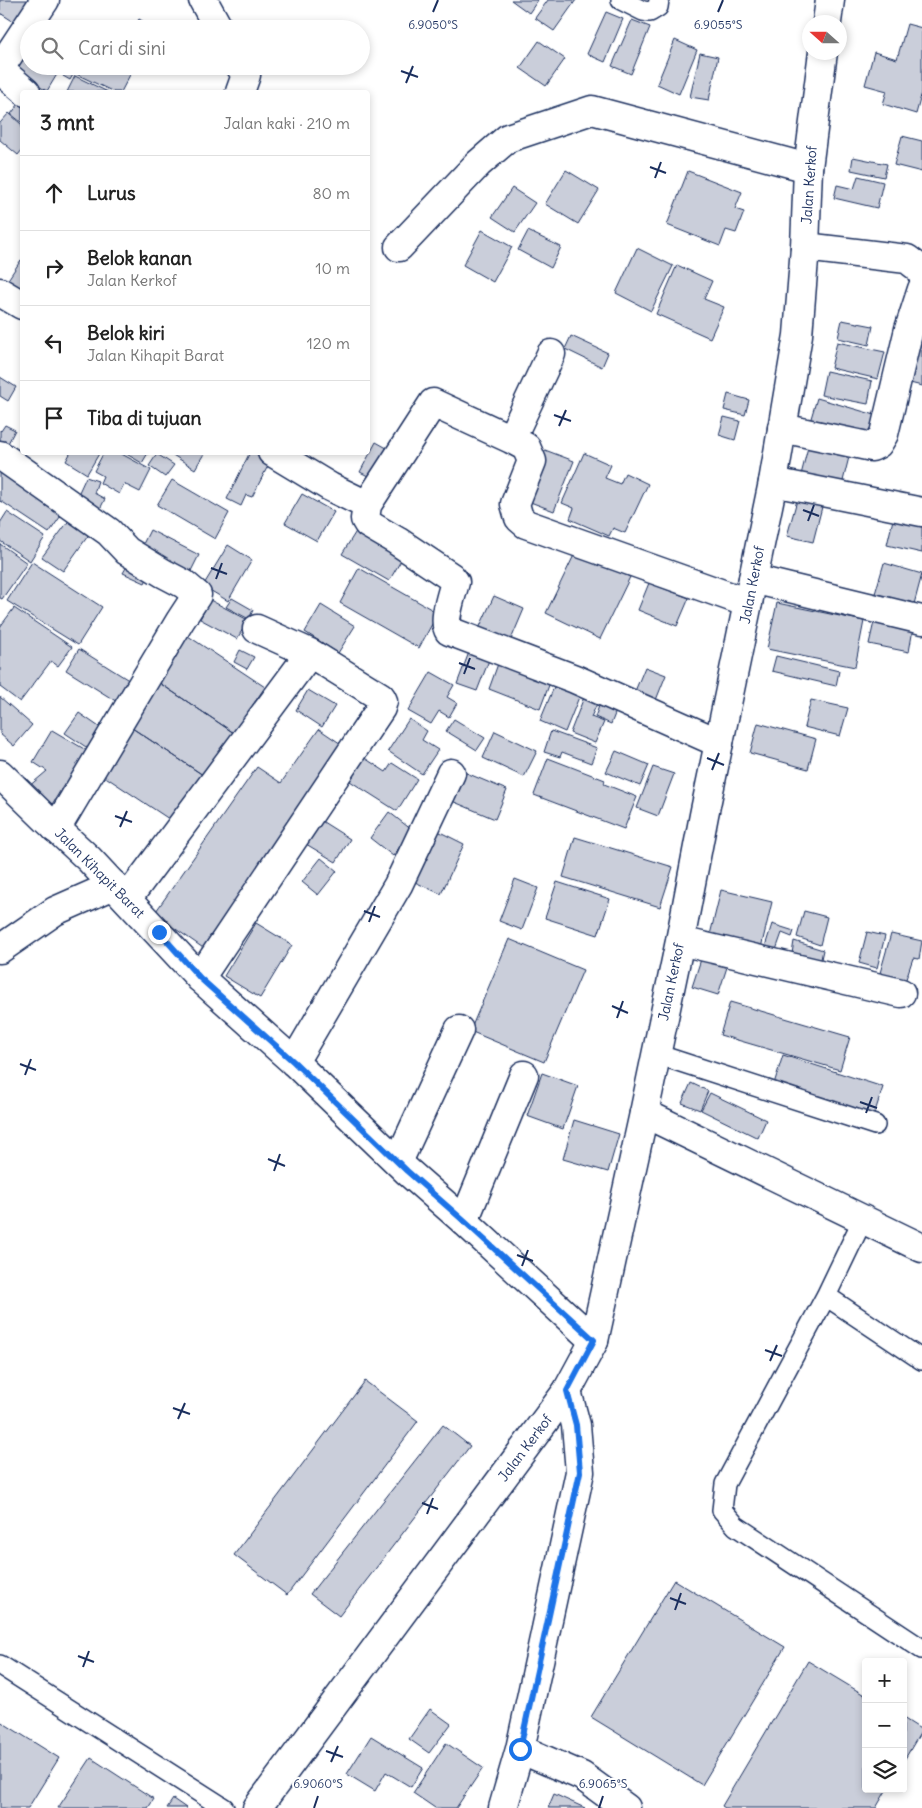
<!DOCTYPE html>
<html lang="id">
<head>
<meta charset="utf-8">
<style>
  :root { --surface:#fff; --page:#f6f6f6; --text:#222; --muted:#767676; --line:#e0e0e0 }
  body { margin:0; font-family:Delius,sans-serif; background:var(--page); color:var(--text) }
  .controls { position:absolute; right:15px; bottom:15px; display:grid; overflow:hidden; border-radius:5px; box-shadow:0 2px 8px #0003 }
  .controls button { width:45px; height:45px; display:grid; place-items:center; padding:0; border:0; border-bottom:1px solid var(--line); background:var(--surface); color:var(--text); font:25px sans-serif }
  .compass { position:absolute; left:802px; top:15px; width:45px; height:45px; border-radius:50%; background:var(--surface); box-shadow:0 2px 8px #0003; rotate:291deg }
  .stop { position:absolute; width:15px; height:15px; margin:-11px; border:4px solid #1a73e8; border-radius:50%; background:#fff }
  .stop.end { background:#1a73e8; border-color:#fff; box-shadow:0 1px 5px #0008 }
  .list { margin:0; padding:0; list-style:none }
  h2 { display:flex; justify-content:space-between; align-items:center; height:65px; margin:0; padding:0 20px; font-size:21px }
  h2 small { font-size:16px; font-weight:400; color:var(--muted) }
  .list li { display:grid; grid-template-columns:32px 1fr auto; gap:15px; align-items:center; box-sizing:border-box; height:75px; padding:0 20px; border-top:1px solid var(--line) }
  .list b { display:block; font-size:19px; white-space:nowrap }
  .list p { margin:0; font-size:16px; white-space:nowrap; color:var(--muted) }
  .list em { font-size:16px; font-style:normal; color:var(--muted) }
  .icon { flex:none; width:28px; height:28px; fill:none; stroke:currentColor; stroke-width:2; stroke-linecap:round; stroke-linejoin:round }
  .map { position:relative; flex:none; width:922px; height:1808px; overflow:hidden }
  .search { position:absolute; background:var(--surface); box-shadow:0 2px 8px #0003; left:20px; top:20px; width:350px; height:55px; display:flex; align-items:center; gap:12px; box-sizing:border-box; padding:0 18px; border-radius:28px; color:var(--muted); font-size:19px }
  .panel { position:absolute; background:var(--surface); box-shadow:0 2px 8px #0003; left:20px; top:90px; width:350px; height:365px; border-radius:5px }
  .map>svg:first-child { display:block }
</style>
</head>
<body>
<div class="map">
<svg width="922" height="1808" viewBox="0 0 922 1808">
  <rect width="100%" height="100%" fill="#fff"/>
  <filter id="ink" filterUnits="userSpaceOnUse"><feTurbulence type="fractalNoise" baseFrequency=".02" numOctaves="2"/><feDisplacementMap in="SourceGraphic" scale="10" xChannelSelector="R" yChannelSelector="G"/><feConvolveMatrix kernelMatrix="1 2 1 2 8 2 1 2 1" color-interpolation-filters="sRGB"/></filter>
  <g filter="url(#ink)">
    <!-- building -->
    <path fill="#caceda" stroke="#1b2f5e" d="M0 0H39L22 27 0 13Z
      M511 0H538L529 13Z
      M548 0H576L554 31 535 18Z
      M606 12 623 19 605 62 587 54Z
      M46 18 65 29H40Z
      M139 19 156 29H133Z
      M632 20 650 27 631 74 612 66Z
      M907 24 922 28V92L916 114 883 104 887 91 865 85 874 52 897 59Z
      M675 40 697 50 679 94 657 84Z
      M539 41 565 59 546 86 520 68Z
      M29 47V66H62L47 91 14 72Z
      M700 53 718 57 709 100 690 97Z
      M68 66H127L133 69 121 92H114L74 73 70 80 63 76Z
      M75 76 108 92H67Z
      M22 100V123L11 114Z
      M9 113 22 125V150L18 155 0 140V123Z
      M902 136 922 141V172L894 165Z
      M853 157 887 164 884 177 851 170Z
      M566 170 599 190 578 224 545 204Z
      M688 171 742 192 735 209 744 212 736 233 726 230 720 246 667 225Z
      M858 176 883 182 877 208 834 198 837 185 854 189Z
      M512 188 535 203 515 232 492 217Z
      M482 230 512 247 493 282 463 265Z
      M528 231 561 247 551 268 518 250Z
      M637 248 673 266 651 311 616 293Z
      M21 260H22V300L3 287Z
      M677 265 712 281 704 299 724 307 710 338 656 314Z
      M842 320 873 326 869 345 838 338Z
      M571 336 608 353 602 367 565 349Z
      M912 338 922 340V386L902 381Z
      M837 342 885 352 878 379 831 368Z
      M826 371 872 381 868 404 821 395Z
      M0 377 16 387 8 401 0 396Z
      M728 394 749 400 745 415 724 410Z
      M817 398 882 417 874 444 809 425Z
      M724 417 740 421 735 440 719 435Z
      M5 425 15 430 4 451 0 449V430L1 431Z
      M376 442 394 452 378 481 360 472Z
      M808 447 849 457 841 489 800 479Z
      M545 450 574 461 554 511 525 500Z
      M71 452H100L87 474 66 461Z
      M104 452H118L151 470 140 492 124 484 119 494 100 483 103 476 94 471Z
      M123 452H148V453L142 463Z
      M168 452H205L195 469Z
      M250 452H256L271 460 252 497 246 495 241 506 227 499Z
      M584 453 611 465 605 478 620 484 625 473 648 484 625 533 613 528 609 536 570 519 574 508 562 503Z
      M157 454 174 465 165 477 149 466Z
      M0 461 67 507 49 533 1 501 0 502Z
      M86 477 98 481 94 493 105 499 96 517 73 505Z
      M172 480 229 513 215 539 157 505Z
      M799 493 824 499 813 542 787 536Z
      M302 494 334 512 317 541 285 523Z
      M76 511 95 526 63 571 42 557Z
      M895 511 922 518V553L887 545Z
      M7 512 45 537 30 561 0 541V523Z
      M360 525 406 552 389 581 342 554Z
      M150 530 199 555 186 581 137 556Z
      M0 544 27 563 2 599 0 598Z
      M228 545 252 560 228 601 203 586Z
      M576 551 630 577 600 639 546 613Z
      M130 561 151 571 145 583 123 573Z
      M32 562 102 607 78 645 7 601Z
      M884 563 922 574 913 608 874 597Z
      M359 568 438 613 419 648 340 603Z
      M649 583 689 598 677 626 638 610Z
      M494 596 524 609 507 649 476 635Z
      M232 598 253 610 249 619 226 607Z
      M210 600 248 620 237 639 200 619Z
      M777 603 864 621 855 667 767 649Z
      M321 605 355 626 338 653 305 632Z
      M14 608 72 647 58 666 51 661 20 702 0 687V627Z
      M874 622 913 629 909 652 869 644Z
      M188 636 265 687 234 733 158 682Z
      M471 647 491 655 477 691 457 684Z
      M79 649 135 684 122 705 66 670Z
      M240 650 254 657 247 669 234 662Z
      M776 656 839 671 836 686 772 671Z
      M499 661 551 680 540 709 489 689Z
      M645 667 666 675 654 705 633 696Z
      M431 672 454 685 447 697 457 703 449 717 439 711 431 724 408 711Z
      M158 682 234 733 206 777 129 726Z
      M556 682 581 692 565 732 540 721Z
      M308 690 335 706 322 727 296 710Z
      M586 692 600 697 591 717 604 722 595 743 570 733Z
      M603 695 620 701 611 724 595 717Z
      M0 697 32 725 14 746 0 734Z
      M811 700 848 708 840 736 804 727Z
      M79 713 105 731 92 751 65 733Z
      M409 719 427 731 422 740 438 750 422 774 388 751Z
      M454 719 485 738 477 750 446 731Z
      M758 723 816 739 808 769 750 753Z
      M129 726 206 777 175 823 98 772Z
      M319 729 350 750 209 952 154 914 257 767 281 783Z
      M52 730 91 753 71 786 65 783 51 806 28 787 47 771 33 762Z
      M495 731 537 751 524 777 483 758Z
      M551 731 597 748 591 763 562 752 560 757 544 752Z
      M616 751 649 765 640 786 606 772Z
      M357 753 386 772 392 763 417 779 397 811 342 776Z
      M548 758 605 780 604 784 637 797 624 829 534 795Z
      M653 767 674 774 658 816 637 808Z
      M464 772 507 790 495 819 452 801Z
      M389 812 412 830 393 856 370 838Z
      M320 820 350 839 336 862 306 844Z
      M430 827 464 844 441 894 406 878Z
      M575 837 673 867 660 907 563 877Z
      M321 858 337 871 318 895 302 882Z
      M515 879 538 888 522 930 499 921Z
      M557 882 610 899 598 935 545 918Z
      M721 890 772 902 760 952 709 939Z
      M804 911 827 917 820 945 797 937Z
      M256 923 292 945 260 998 224 976Z
      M772 924 794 931 792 937 782 933 776 950 763 953Z
      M867 932 885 936 877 968 859 963Z
      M891 934 922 941 919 959 913 958 904 985 878 980Z
      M509 939 583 970 544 1062 470 1031Z
      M794 941 823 950 819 968 791 960Z
      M703 953 729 961 718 995 692 987Z
      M730 1002 850 1037 840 1070 720 1035Z
      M783 1055 883 1087 873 1118 773 1087Z
      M542 1073 578 1086 563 1129 527 1116Z
      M691 1083 708 1091 700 1110 682 1103Z
      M710 1093 766 1120 758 1138 701 1110Z
      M574 1120 619 1134 608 1172 563 1159Z
      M365 1381 418 1421 287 1595 234 1555Z
      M443 1425 470 1446 339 1616 310 1594Z
      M674 1580 785 1647 702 1785 591 1717Z
      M808 1661 866 1696V1789H887L876 1808H725L722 1806Z
      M430 1709 451 1724 429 1753 409 1739Z
      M903 1718 922 1730 903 1762Z
      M0 1721 59 1758 28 1808H0Z
      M371 1736 423 1768 411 1787 386 1772 375 1791 347 1774Z
      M446 1743 483 1768 456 1808H435L413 1793Z
      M91 1758 154 1799 148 1808H58Z
      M554 1794 585 1808H548Z
      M173 1799 186 1808H167Z"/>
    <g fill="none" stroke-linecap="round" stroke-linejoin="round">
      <defs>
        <path id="lane" d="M621 0 643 11 650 12 658 7 659 0
          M656 1054 875 1125
          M863 1219 826 1296 725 1484 722 1510 736 1526 922 1649
          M826 1296 922 1360
          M0 1665 224 1808"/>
        <path id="street" d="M203 0 219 29
          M0 68 45 0
          M0 70 26 92
          M240 92 246 75 240 66
          M399 247 478 164 508 138 592 110 808 168
          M805 247 907 259 919 268 922 274
          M0 292 22 305
          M782 428 872 447 878 444 884 434 909 329 922 289
          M511 439 551 354
          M272 452 330 487 367 505
          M0 455 109 532 127 551 163 573 184 584 197 595 180 621 56 829
          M773 482 922 512
          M753 579 922 620
          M719 743 575 679 449 631C442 621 452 594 455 582L451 577 397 541 368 524 365 519 367 505 433 403 511 439 526 447 532 461 515 504 519 518 526 524 748 603
          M127 899 310 653
          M680 941 901 993
          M0 949 55 911 114 885
          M200 978 381 708 383 701 381 697 310 653 257 629
          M294 1062 398 885 451 773
          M644 1113 922 1248
          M398 1162 459 1030
          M464 1221 524 1075
          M520 1749 582 1776 626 1808
          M503 1808 520 1749 580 1472 576 1425 567 1391"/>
        <path id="secondary" d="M0 774 47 820 89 859 200 978 294 1062 407 1171 464 1221 594 1341"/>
        <path id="primary" d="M827 22 830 0
          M257 1808 567 1391 594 1341 644 1113 680 941 704 815 773 482 798 335 805 247 808 168 823 52"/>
      </defs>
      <!-- lane casing -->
      <use href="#lane" stroke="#1b2f5e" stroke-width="22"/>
      <!-- street casing -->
      <use href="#street" stroke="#1b2f5e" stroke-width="31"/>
      <!-- secondary casing -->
      <use href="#secondary" stroke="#1b2f5e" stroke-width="31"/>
      <!-- primary casing -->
      <use href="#primary" stroke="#1b2f5e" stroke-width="31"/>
      <!-- lane -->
      <use href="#lane" stroke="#fff" stroke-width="19"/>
      <!-- street -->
      <use href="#street" stroke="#fff" stroke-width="28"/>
      <!-- secondary -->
      <use href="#secondary" stroke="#fff" stroke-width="28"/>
      <!-- primary -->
      <use href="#primary" stroke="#fff" stroke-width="28"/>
    </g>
  </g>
  <g fill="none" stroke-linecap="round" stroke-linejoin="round" filter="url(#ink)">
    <!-- route -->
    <path stroke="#1a73e8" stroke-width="6" d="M159 932 200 978 294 1062 407 1171 464 1221 594 1340 567 1391 576 1425 580 1472 520 1749"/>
  </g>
  <!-- ticks -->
  <path fill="none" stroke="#1b2f5e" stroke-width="2" d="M433 12 438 0M718 12 723 0M401 71 418 77M406 83 413 66M650 167 666 173M655 178 661 162M554 415 571 421M559 426 566 410M803 510 819 516M808 521 814 505M211 568 227 574M216 579 222 563M459 663 475 669M464 674 470 658M707 758 724 765M712 770 719 753M115 816 132 822M120 827 127 811M364 911 380 917M369 922 375 906M612 1006 628 1013M617 1018 623 1001M20 1064 36 1070M25 1075 31 1059M860 1102 877 1108M866 1113 872 1097M268 1159 285 1166M274 1171 280 1154M517 1255 533 1261M522 1266 528 1250M765 1350 782 1356M770 1361 777 1345M173 1408 190 1414M178 1419 185 1403M422 1503 438 1509M427 1514 433 1498M670 1598 686 1604M675 1610 681 1593M78 1656 94 1662M83 1667 89 1651M326 1751 343 1757M331 1762 338 1746M314 1808 318 1796M599 1808 603 1796"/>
  <g text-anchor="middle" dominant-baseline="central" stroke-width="4" stroke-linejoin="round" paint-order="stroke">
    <!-- street labels -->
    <g font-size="14" fill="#1b2f5e" stroke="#fff">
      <text transform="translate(809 185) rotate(-86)">Jalan Kerkof</text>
      <text transform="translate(752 585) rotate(-79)">Jalan Kerkof</text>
      <text transform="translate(100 873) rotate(45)">Jalan Kihapit Barat</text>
      <text transform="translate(671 982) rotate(-78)">Jalan Kerkof</text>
      <text transform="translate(525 1448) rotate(-53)">Jalan Kerkof</text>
    </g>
  </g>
  <g font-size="12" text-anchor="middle" fill="#1b2f5e" stroke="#fff" stroke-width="4" stroke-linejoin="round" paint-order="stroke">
    <text x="433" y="29">6.9050°S</text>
    <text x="718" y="29">6.9055°S</text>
    <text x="318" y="1788">6.9060°S</text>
    <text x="603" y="1788">6.9065°S</text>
  </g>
</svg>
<div class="controls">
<button>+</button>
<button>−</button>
<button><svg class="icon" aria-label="layers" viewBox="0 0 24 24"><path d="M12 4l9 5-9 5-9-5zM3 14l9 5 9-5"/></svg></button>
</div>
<svg class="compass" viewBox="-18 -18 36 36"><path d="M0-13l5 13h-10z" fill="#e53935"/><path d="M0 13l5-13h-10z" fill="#767676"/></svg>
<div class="stop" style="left:520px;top:1749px"></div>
<div class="stop end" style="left:159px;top:932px"></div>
<div class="search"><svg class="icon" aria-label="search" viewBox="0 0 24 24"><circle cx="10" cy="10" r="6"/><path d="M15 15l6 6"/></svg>Cari di sini</div>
<section class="panel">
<h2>3 mnt<small>Jalan kaki · 210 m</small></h2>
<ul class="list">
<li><svg class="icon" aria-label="ahead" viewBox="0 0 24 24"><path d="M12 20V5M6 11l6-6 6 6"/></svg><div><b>Lurus</b></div><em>80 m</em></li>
<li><svg class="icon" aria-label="right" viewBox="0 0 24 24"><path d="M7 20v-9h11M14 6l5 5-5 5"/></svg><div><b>Belok kanan</b><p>Jalan Kerkof</p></div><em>10 m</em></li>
<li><svg class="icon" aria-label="left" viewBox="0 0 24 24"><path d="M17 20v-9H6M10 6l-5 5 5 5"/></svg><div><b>Belok kiri</b><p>Jalan Kihapit Barat</p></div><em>120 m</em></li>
<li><svg class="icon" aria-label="arrive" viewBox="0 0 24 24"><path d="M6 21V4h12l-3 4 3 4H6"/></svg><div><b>Tiba di tujuan</b></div></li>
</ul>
</section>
</div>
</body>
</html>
